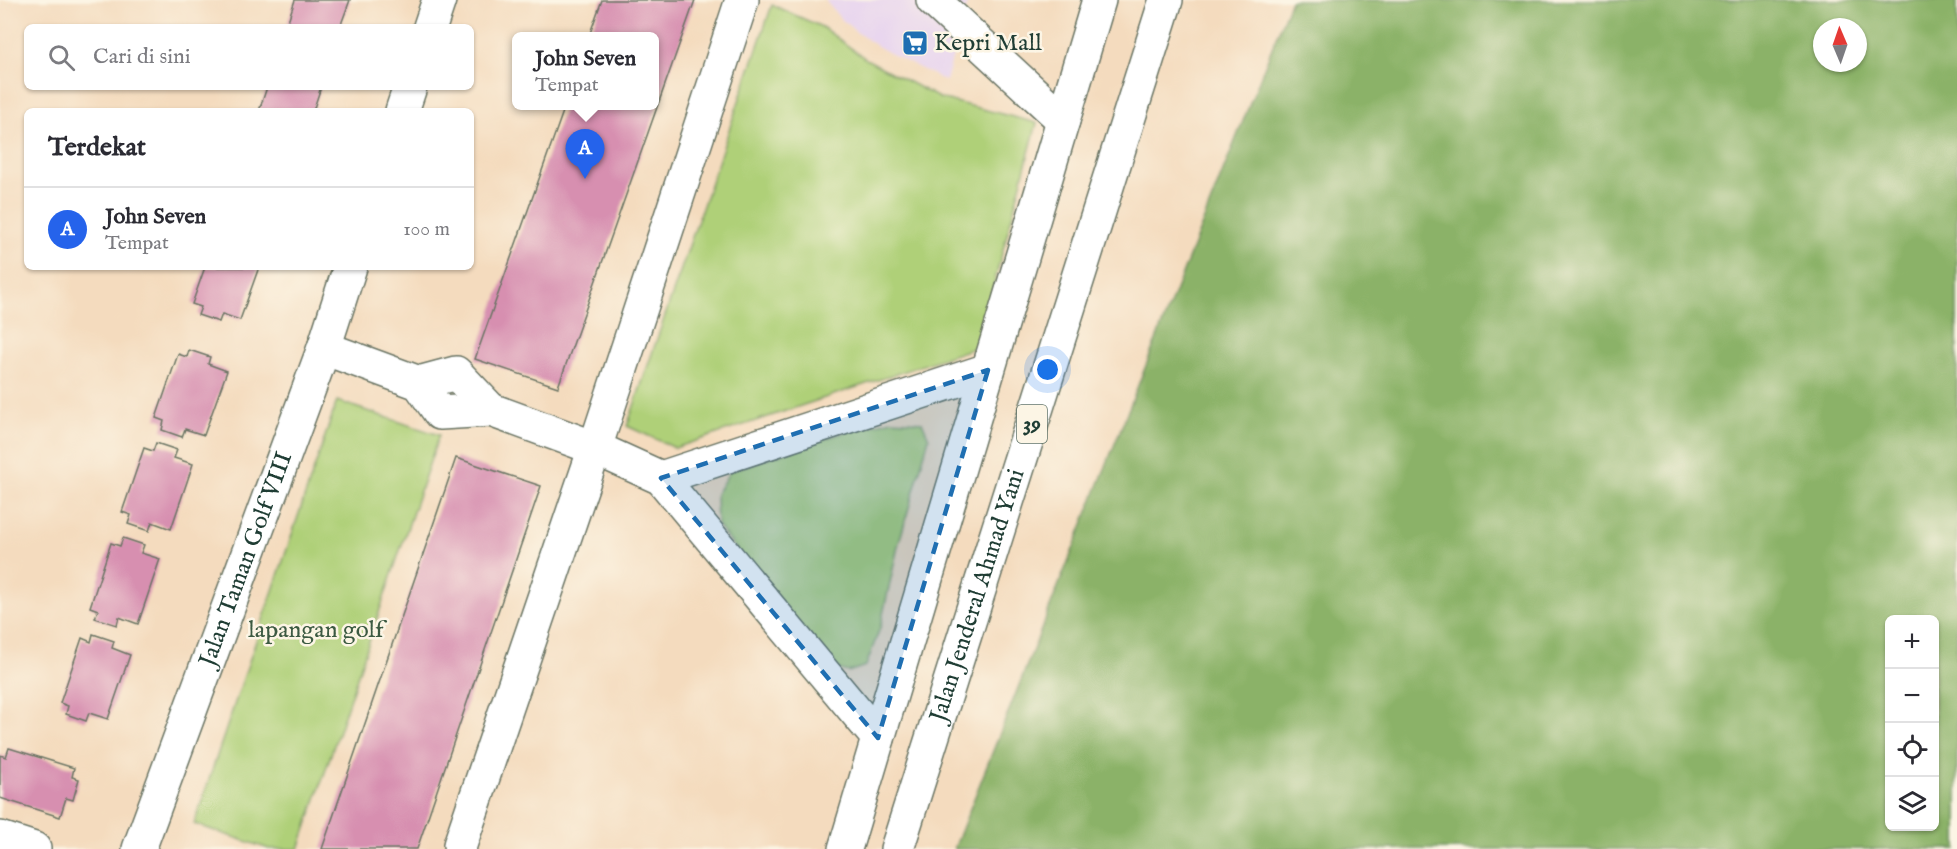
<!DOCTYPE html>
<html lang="id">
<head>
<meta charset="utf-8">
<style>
  :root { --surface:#fff; --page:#f2f2f3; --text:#2b2b33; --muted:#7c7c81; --line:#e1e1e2; --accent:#2563eb }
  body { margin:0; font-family:"IM FELL English",serif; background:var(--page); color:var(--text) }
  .controls { position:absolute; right:18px; bottom:18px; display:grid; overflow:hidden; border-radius:9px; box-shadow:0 2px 4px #0004 }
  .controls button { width:54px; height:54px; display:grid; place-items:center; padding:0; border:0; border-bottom:2px solid var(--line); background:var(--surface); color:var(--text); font:30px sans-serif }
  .compass { position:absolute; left:1813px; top:18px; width:54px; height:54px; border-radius:50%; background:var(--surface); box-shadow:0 2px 4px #0004; rotate:358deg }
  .you { position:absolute; left:1048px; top:370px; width:21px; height:21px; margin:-15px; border:4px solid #fff; border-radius:50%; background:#1a73e8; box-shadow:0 0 0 9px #1a73e833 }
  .badge { display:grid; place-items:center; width:39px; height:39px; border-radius:50%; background:var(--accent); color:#fff; font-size:20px; font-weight:700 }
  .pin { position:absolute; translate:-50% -50px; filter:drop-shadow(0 2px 3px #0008) }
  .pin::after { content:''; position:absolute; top:32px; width:21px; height:18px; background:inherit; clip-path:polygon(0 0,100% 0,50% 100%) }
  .popup { position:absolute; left:512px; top:32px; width:147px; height:78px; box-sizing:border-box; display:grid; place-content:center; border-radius:9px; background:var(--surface); filter:drop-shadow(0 2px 4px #0005); font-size:20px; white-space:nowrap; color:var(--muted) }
  .popup b { font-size:22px; color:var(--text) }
  .popup::after { content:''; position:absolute; left:50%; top:100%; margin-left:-12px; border:12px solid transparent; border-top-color:var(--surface) }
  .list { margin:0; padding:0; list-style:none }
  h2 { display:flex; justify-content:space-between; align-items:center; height:78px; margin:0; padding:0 24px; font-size:26px }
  h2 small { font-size:20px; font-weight:400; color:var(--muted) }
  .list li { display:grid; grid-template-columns:39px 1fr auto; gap:18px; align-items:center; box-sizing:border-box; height:84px; padding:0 24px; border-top:2px solid var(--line) }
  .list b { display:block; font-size:22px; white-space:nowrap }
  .list p { margin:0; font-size:20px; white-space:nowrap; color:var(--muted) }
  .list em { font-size:20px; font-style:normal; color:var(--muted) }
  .icon { flex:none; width:33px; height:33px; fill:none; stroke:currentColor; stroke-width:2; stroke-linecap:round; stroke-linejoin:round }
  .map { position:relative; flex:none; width:1957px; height:849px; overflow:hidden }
  .search { position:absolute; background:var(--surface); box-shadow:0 2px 4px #0004; left:24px; top:24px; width:450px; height:66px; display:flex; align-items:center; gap:15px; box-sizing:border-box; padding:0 21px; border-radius:9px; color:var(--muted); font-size:22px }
  .panel { position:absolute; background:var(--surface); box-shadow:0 2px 4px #0004; left:24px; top:108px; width:450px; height:162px; border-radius:9px }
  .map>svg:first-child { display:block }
</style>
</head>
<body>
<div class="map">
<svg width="1957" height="849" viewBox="0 0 1957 849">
  <rect width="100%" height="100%" fill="#fcf5e5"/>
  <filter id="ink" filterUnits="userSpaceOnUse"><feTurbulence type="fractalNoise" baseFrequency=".0167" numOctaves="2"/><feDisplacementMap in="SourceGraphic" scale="12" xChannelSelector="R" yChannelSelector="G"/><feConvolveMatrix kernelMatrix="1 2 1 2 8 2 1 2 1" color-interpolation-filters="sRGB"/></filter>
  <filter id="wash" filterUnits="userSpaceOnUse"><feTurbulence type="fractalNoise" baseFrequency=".008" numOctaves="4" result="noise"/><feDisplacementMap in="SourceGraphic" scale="24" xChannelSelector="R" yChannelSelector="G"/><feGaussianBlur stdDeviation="1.35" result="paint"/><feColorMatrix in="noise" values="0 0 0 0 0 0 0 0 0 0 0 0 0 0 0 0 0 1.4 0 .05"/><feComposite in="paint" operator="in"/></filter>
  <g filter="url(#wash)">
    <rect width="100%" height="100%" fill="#f4dbbe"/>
    <!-- built -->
    <path fill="#e6d2f0" d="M825 0H968L946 81 887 52 859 34 840 18Z"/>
    <!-- green -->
    <path fill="#afd078" stroke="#678656" stroke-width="1.5" d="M772 5 822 27 866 59 939 98 1037 123 977 347 675 448 627 426Z
      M337 401 439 435 299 849H269L194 824Z
      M892 420 922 422 929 438 898 546 880 628 866 666 848 672 829 667 717 525 716 494 730 471 845 432Z"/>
    <!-- forest -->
    <path fill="#8bb268" stroke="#55784e" stroke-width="1.5" fill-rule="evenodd" d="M1291 0H1957V849H954ZM1822 27H1858V63H1822ZM1890 620H1934V826H1890Z"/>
    <g id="blocks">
      <!-- building -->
      <path fill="#d78fb0" d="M295 0H350L340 27H295L287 24Z
        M602 0H695L558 387 475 359 565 106H654V36H589Z
        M267 87H321L313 111H259Z
        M205 267H259L240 320 222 314 219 322 198 315 201 307 192 304Z
        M189 350 210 357 208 364 227 371 204 435 185 429 182 437 162 430 164 421 156 418 178 354 187 357Z
        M156 443 177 450 174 458 193 464 171 529 152 522 149 531 128 524 131 515 122 512 144 448 153 451Z
        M456 458 541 486 417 849H322Z
        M123 538 144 545 141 553 160 559 138 624 119 617 117 625 95 618 98 610 90 607 111 543 120 546Z
        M93 634 114 641 112 648 130 655 108 719 89 713 86 721 66 714 68 706 60 703 82 638 91 642Z
        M9 748 74 768 72 777 79 779 73 800 66 798 60 817 0 798V755L6 757Z"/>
    </g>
  </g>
  <g filter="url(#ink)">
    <use href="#blocks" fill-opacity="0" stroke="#6a7464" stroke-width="1.5"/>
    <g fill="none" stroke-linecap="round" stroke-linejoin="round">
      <defs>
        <g id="minor">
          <path d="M742 0 595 448 661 478 878 738"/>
          <path d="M933 0 1063 120"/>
          <path d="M430 27 439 0"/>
          <path d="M402 111 410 87"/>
          <path d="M324 348 419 383 440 413 491 410 595 448 460 845"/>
          <path d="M419 383 456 373 491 410"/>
          <path d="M661 478 988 370"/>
          <path d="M0 838 34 849"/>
          <path id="s1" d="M139 849 324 348 350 267"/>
        </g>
        <g id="highway">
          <path d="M845 849 1099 0"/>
          <path id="s2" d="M897 849 1166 0"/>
        </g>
      </defs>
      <!-- minor casing -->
      <use href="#minor" stroke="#6a7464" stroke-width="36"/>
      <!-- highway casing -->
      <use href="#highway" stroke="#6a7464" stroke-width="36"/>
      <!-- minor -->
      <use href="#minor" stroke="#fff" stroke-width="33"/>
      <!-- highway -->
      <use href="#highway" stroke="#fff" stroke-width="33"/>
    </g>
  </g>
  <!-- marked area -->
  <path fill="#1f6fb2" fill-opacity="0.2" stroke="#1f6fb2" stroke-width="4.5" stroke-dasharray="12 8" stroke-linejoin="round" d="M988 370 878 738 661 478Z"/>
  <!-- icons -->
  <defs>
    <symbol id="supermarket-square" viewBox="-11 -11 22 22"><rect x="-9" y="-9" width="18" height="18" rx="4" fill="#1f6fb2" stroke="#fcf5e5"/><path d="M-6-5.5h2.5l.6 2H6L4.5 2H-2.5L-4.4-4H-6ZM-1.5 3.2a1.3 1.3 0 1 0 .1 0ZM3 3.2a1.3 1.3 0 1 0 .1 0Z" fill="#fff"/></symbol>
  </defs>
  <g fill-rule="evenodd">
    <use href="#supermarket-square" x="900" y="28" width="30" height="30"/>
  </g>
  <g text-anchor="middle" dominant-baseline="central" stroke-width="5" stroke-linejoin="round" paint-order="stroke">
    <!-- shield labels -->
    <rect fill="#fcf5e5" stroke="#617469" stroke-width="1.5" x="1017" y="405" width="30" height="38" rx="4.5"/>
    <g font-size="22" font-weight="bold" fill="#1f3d34">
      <text x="1032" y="424">39</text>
    </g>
    <!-- poi labels -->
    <g font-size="24" fill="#1f3d34" stroke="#fcf5e5" text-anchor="start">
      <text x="934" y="43">Kepri Mall</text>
    </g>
    <!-- street labels -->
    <g font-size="24" fill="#1f3d34" stroke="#fcf5e5">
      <text stroke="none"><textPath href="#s1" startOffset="309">Jalan Taman Golf VIII</textPath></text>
      <text stroke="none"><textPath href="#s2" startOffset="266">Jalan Jenderal Ahmad Yani</textPath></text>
    </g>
    <!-- park labels -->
    <g font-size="24" fill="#3c5a42" stroke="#fcf5e5">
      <text x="316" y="630">lapangan golf</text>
    </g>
  </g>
</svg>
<div class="controls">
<button>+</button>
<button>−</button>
<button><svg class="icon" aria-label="locate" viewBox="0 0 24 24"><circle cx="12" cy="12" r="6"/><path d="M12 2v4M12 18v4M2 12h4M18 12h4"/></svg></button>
<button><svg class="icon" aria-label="layers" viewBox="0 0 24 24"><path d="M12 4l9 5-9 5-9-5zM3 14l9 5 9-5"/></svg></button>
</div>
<svg class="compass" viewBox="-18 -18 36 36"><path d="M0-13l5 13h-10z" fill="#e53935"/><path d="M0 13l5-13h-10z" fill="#7c7c81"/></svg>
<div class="you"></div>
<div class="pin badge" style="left:585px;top:179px">A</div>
<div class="popup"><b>John Seven</b>Tempat</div>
<div class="search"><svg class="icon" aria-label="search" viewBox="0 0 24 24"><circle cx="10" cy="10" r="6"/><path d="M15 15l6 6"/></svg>Cari di sini</div>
<section class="panel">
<h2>Terdekat<small></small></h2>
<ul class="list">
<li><span class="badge">A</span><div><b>John Seven</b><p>Tempat</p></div><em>100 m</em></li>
</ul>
</section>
</div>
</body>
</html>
